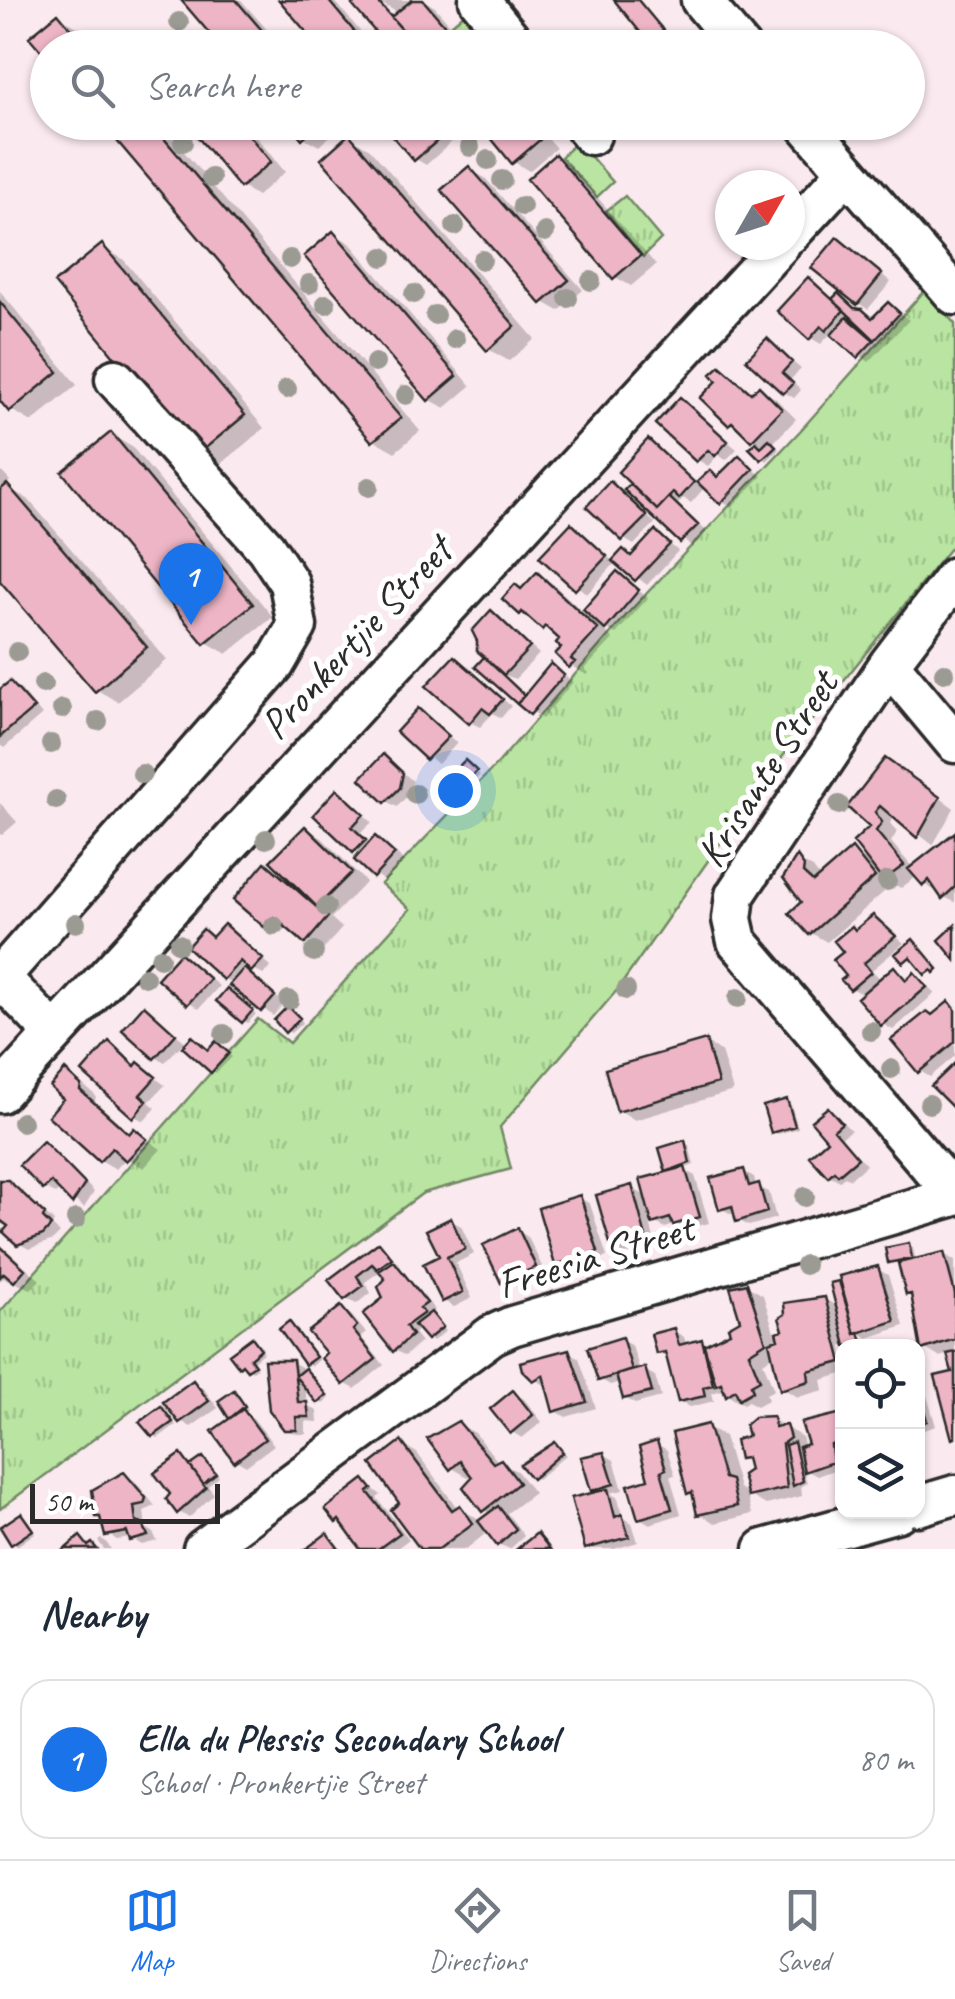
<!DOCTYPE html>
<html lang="en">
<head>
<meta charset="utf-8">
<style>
  :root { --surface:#fff; --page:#f6f6f7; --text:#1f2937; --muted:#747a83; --line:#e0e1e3; --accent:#1a73e8 }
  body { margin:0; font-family:Caveat,sans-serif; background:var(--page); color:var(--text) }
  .controls { position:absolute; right:30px; bottom:30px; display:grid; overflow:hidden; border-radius:20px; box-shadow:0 2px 8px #0004 }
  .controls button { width:90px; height:90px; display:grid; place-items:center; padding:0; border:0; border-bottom:2px solid var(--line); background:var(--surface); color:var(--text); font:50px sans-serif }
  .compass { position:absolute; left:715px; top:170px; width:90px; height:90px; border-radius:50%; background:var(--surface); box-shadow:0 2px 8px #0004; rotate:51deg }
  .scale { position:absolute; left:30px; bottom:25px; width:190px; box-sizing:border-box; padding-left:10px; border:5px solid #2b2b2b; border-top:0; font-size:28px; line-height:35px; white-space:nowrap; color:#2b2b2b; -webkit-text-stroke:8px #fff; paint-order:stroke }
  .you { position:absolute; left:455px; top:790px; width:35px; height:35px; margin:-25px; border:8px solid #fff; border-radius:50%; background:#1a73e8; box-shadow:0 0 0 15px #1a73e833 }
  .badge { display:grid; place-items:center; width:65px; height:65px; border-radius:50%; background:var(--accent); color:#fff; font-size:32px; font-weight:700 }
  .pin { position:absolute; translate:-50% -82px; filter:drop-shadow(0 2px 5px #0008) }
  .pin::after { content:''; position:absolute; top:52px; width:35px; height:30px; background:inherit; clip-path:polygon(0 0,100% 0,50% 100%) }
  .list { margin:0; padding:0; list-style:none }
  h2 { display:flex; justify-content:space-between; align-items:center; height:130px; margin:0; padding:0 40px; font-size:42px }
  h2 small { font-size:32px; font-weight:400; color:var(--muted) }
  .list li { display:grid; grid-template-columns:65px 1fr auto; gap:30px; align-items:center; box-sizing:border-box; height:160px; margin:0 20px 20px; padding:0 20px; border:2px solid var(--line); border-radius:30px }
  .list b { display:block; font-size:38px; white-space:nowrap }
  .list p { margin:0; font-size:32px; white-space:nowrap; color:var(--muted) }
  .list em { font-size:32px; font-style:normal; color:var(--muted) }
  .icon { flex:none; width:55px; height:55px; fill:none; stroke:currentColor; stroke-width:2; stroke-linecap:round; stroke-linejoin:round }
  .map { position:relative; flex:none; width:955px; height:1549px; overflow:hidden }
  .search { position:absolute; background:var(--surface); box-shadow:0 2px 8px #0004; left:30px; right:30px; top:30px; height:110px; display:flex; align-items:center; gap:25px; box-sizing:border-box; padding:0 35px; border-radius:55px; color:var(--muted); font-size:38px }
  .sheet { height:310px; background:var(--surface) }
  nav { display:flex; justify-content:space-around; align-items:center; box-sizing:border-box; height:140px; border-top:2px solid var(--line); background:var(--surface); font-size:28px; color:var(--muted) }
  nav a { display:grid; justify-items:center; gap:5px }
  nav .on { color:var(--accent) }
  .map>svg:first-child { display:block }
</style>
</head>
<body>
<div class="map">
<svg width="955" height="1549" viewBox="0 0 955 1549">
  <defs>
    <pattern id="grass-tufts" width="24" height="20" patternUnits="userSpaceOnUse" patternTransform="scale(2.5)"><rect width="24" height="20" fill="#b9e4a1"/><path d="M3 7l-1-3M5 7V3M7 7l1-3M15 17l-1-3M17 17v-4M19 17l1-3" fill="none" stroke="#9fc48b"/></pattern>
  </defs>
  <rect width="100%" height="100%" fill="#fae9ee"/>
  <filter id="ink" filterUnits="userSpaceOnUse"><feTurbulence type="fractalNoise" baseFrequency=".01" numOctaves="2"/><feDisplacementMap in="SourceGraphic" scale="20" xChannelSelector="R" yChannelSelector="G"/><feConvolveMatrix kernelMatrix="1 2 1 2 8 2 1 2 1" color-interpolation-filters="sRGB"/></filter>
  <g filter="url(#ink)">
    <!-- grass -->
    <path fill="url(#grass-tufts)" stroke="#728866" stroke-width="2.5" d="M466 12 496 47H466L449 27Z
      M577 141 613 182 597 197 561 157Z
      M625 196 661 239 643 257 606 211Z
      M925 290 955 324V542L771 771 618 989 500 1127 511 1169 423 1193 0 1509V1312L258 1019 289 1043 410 909 381 884 499 762 630 611 800 431Z"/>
    <!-- shadow -->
    <path fill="#0003" fill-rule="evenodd" d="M184 0H241L283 48H226Z
      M283 0H334L374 48H323Z
      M362 0H379L385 4 383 0H423L435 7 470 48H393ZM383 5H384L400 14 394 18Z
      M58 16 79 28 95 48H48L32 38Z
      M104 122H159L420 431 395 452 374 440Z
      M188 122H244L285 172 257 196 241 186Z
      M291 122H346L319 146 303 137Z
      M383 122H438L454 140 426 165 416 159Z
      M481 122H534L556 148 529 171 514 162Z
      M349 137 370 149 535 339 509 361 488 349Z
      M555 157 571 167 656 265 631 286 615 277Z
      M469 169 485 178 583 290 559 311 543 302Z
      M334 234 350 243 471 386 445 408 429 399Z
      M847 246 891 282 868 309 858 303Z
      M102 247 123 259 264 428 219 466 198 454Z
      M808 280 834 300 838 296 873 318 889 305 909 320 869 362 832 332 821 344 811 338ZM854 316 867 331 850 321Z
      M0 291 77 385 32 422 11 410 0 397Z
      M767 341 801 369 790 380 801 390 794 398 784 392Z
      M720 369 753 393 759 389 775 398 796 419 773 443 779 449 767 461 753 448 759 443 730 423Z
      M680 401 737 449 726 460 718 455 708 466 698 460Z
      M111 435 132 447 273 617 227 654 206 642Z
      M649 443 698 485 710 473 720 478 739 458 762 476 731 508 705 487 691 503 683 498 678 504 707 532 692 547 628 490 633 484Z
      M0 470 10 481 4 486 28 499 167 660 118 702 97 690 0 577Z
      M610 484 655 523 634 545 624 539Z
      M571 526 614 562 633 558 656 533 678 551 647 585 617 561 587 594 543 557Z
      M618 574 648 598 616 634 599 624 613 639 585 669 589 673 587 675 571 666 563 639 521 613 522 591 537 575 553 584 584 613Z
      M492 613 539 654 515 679 498 672 526 697 552 667 573 682 542 719 479 667 485 661 494 666Z
      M454 659 511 706 501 718 493 713 480 727 470 722Z
      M11 684 21 690 42 715 4 748 0 745V693Z
      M419 711 457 743 438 764 399 732Z
      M384 757 413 781 410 793 397 807 387 801Z
      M470 765 480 775 459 798 454 795 451 778Z
      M902 770 954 808 933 845 895 816 890 823 897 832 891 842 913 868 955 835V902L944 897 937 887 934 890 924 884 917 876 901 888 893 884 827 942 811 933 797 860 813 868 821 879 852 852 872 863 873 827 850 807Z
      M338 792 372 822 360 834 372 844 376 839 386 845 404 861 385 882 357 860 362 855 354 851Z
      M0 803 17 822 2 835 0 834Z
      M306 829 322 838 366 882 331 918 342 928 322 951 289 926 282 934 266 925V866L288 878Z
      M873 918 904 943 872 970 881 980 894 969 909 980 915 975 935 993 893 1030 883 1024 864 995 851 988 847 952 856 932Z
      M224 927 271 967 263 975 250 967 245 972 284 1003 273 1016 224 978 214 939Z
      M181 956 219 986 199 1009 160 979Z
      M231 994 256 1014 248 1023 244 1021Z
      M949 1004 955 1008V1056L930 1077 920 1071 933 1017Z
      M145 1009 188 1044 209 1052 220 1046 232 1057 216 1073 182 1044 165 1062 155 1057Z
      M293 1012 303 1022 291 1033 287 1031Z
      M705 1042 721 1052 733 1091 635 1120 619 1110Z
      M109 1045 165 1085 149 1102 156 1108 144 1121 134 1116Z
      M65 1074 81 1083 96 1096 95 1101 132 1134 135 1131 161 1149 144 1168 126 1158 116 1169 100 1160 66 1099Z
      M787 1102 791 1105 798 1128 778 1134 773 1131Z
      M829 1110 851 1130 842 1137 866 1165 850 1179 845 1176 840 1181 829 1175Z
      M684 1143 689 1145 694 1165 683 1169 695 1176 709 1223 686 1229 677 1224 665 1228 649 1219 656 1246 624 1255 614 1249 632 1188 647 1197 670 1174 663 1150Z
      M44 1144 54 1150 94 1192 84 1208 61 1189 55 1194 45 1188 23 1165Z
      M743 1171 754 1177 756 1186 769 1192 776 1218 749 1226 738 1220 736 1213 731 1214 721 1208Z
      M0 1182 19 1189 54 1222 52 1226 60 1233 53 1240 29 1249 18 1243 9 1228 0 1223Z
      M580 1198 590 1204 607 1257 568 1269 557 1263Z
      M450 1220 461 1226 474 1254 456 1263 472 1298 454 1307 444 1301 442 1258Z
      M518 1231 528 1237 545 1273 514 1287 503 1281Z
      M0 1244 40 1280 31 1289 3 1278 0 1282Z
      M379 1245 400 1264 398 1266 435 1310 430 1314 446 1331 433 1341 420 1328 414 1333 421 1342 405 1356 395 1350 386 1298 388 1280 382 1270 365 1282 371 1293 356 1304 346 1298 331 1280Z
      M909 1246 913 1248 916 1261 944 1254 955 1261V1373L950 1354 939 1357 924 1348 914 1297 908 1294 900 1262 890 1261Z
      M877 1269 888 1275 904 1326 868 1338 860 1333 864 1346H842V1374L822 1380 824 1390 798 1397 782 1388 774 1355 763 1362 774 1390 766 1394 768 1400 757 1406 748 1401 744 1404 728 1395 726 1389 712 1393 714 1401 690 1407 680 1401 670 1359 658 1353 674 1331 684 1337 687 1346 702 1342 708 1346 733 1333 742 1321 747 1286 763 1295 775 1335 786 1332 825 1299 839 1308 838 1284 845 1288Z
      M341 1309 351 1315 366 1333 361 1337 384 1365 355 1389 344 1383 329 1354Z
      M290 1324 319 1360 311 1366 307 1363Z
      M252 1340 264 1352 253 1361 257 1368 253 1371 241 1365 233 1355Z
      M621 1340 632 1346 640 1371 644 1370 655 1376 661 1397 635 1404 625 1398 620 1382 610 1385 600 1379Z
      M568 1352 579 1358 596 1408 566 1417 556 1411 548 1383 545 1385 534 1379Z
      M292 1362 303 1368V1372L310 1373 330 1398 323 1404 305 1384 307 1405 317 1411 318 1422 306 1421V1434H297L286 1428Z
      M918 1374 921 1376 936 1426 918 1432Z
      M193 1383 204 1389 218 1408 191 1427 181 1421Z
      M234 1393 248 1409 244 1412 253 1418 274 1445 246 1466 236 1460 234 1419 230 1417Z
      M513 1393 524 1399 542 1422 522 1438 512 1432Z
      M161 1409 176 1425 158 1438 154 1435Z
      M842 1416V1467L817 1476 803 1468 807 1483 801 1486 802 1496 766 1505 747 1494 752 1514 715 1523 699 1514 695 1495 689 1492 708 1427 724 1436 739 1488 750 1494 751 1471 749 1462 742 1458 751 1437 772 1419 802 1437 805 1448 811 1446 804 1425Z
      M458 1424 475 1433 499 1463 517 1471 534 1493 507 1513 524 1536 510 1549 498 1544 489 1531 466 1549H423L402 1503 401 1444 417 1453 458 1509 476 1517 480 1522 491 1514 484 1510 472 1473 468 1477 452 1468 431 1440Z
      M657 1444 667 1450 675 1475 670 1476 681 1514 650 1524 640 1518Z
      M555 1445 566 1455 538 1479 533 1477Z
      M604 1454 614 1460 623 1490 610 1493 618 1498 623 1517 632 1523 638 1542 614 1549H589L587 1548 600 1494 593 1489Z
      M181 1457 194 1466 207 1463 219 1477 208 1486 214 1494 189 1518 179 1512 169 1499Z
      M124 1475 135 1481 155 1506 144 1511 146 1528 153 1532 157 1541 142 1545 131 1538 117 1540 107 1534Z
      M364 1482 381 1495 377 1498 409 1539 396 1549H363L346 1526 337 1521Z
      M25 1519 35 1533 17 1546 13 1543Z
      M101 1539 105 1541 111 1549H104L98 1541Z"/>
    <!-- building -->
    <path fill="#eeb5c6" stroke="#2b2b2b" stroke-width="2.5" d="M181 0H236L277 48H222Z
      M279 0H328L368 48H320Z
      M358 0H376L416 45 389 48 352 5Z
      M412 0H423L464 48H418L391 17Z
      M614 0H638L678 48H653Z
      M58 13 87 48H48V59L29 37Z
      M101 122H150L401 418 372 442Z
      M185 122H238L271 162 240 188Z
      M288 122H320L302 139Z
      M380 122H435L445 134 414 161Z
      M478 122H528L542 138 512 164Z
      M349 134 515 326 487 351 321 159Z
      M555 154 641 255 613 279 527 179Z
      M469 166 569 280 541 304 441 190Z
      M333 231 457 376 428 401 304 256Z
      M837 237 882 274 857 305 811 268Z
      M102 244 245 415 196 456 54 283Z
      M808 277 844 310 826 331 821 326 809 340 777 311Z
      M838 293 854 308 862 309 872 318 888 302 900 313 875 340 832 299Z
      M0 302 58 372 9 412 0 401Z
      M847 317 874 340 857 358 831 335Z
      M767 338 792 362 782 373 793 383 783 394 746 360Z
      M720 366 751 393 759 386 782 409 751 441 732 422 728 425 700 398 717 381 711 374Z
      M680 397 728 441 715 456 708 450 696 462 655 424Z
      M111 432 253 604 204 644 62 472Z
      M648 439 694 482 679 499 673 493 657 510 618 472Z
      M769 439 776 446 761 460 749 448 756 442 761 447Z
      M739 455 753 469 720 504 697 482 710 470 717 477Z
      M610 481 647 516 622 541 586 507Z
      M7 484 147 647 95 692 0 581V490Z
      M630 484 657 510 669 497 698 525 680 543 624 490Z
      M571 523 607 556 575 590 539 557Z
      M655 530 670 544 635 581 612 561 623 549 631 556Z
      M617 571 639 590 605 630 583 610Z
      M537 572 598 629 571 659 575 662 569 668 555 654 561 648 556 643 559 639 545 626 542 630 522 612 520 615 502 599 515 584 521 589Z
      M491 610 530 647 504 675 477 651V641L472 631Z
      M454 656 503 699 490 714 482 708 469 724 426 686Z
      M484 657 524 695 517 704 475 667Z
      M551 663 564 675 530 715 517 704Z
      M10 681 34 708 0 737V689Z
      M418 708 449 736 426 760 396 732Z
      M383 754 403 773 400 788 385 803 360 779Z
      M885 758 940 797 917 838 880 806 875 812 882 822 876 831 904 865 883 881 853 842 869 827 847 807Z
      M465 760 477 771 453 797 435 781 444 771 449 776Z
      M337 789 364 814 352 827 366 840 353 853 313 815Z
      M305 826 352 872 317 907 270 861Z
      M955 832V887L942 899 929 880 923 886 908 869Z
      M375 836 395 854 373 878 354 860Z
      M852 848 875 877 809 935 789 913 801 902 783 878 797 856 804 866 803 873 813 882Z
      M265 862 328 917 305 944 274 917 264 927 233 900Z
      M873 915 896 936 864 963 871 972 850 990 841 980 846 976 833 960 843 952 834 941 852 926 855 930Z
      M224 924 263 959 251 972 240 961 223 980 187 947 203 929 212 937Z
      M955 925V960L939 940Z
      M913 939 938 969 934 973 932 970 925 975 910 957 903 963 895 954Z
      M180 953 210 979 187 1005 157 979Z
      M894 966 906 980 914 972 927 987 881 1026 857 998Z
      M244 968 275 996 261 1012 229 985Z
      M227 988 253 1010 242 1023 216 1001Z
      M949 1001 955 1009V1042L918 1073 891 1040 927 1011 932 1015Z
      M144 1005 176 1034 154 1059 122 1030Z
      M288 1006 300 1018 285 1033 274 1020Z
      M192 1036 208 1050 216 1041 229 1053 211 1073 182 1047Z
      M706 1040 718 1083 617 1112 605 1069Z
      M109 1041 135 1066 138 1062 156 1077 140 1095 147 1101 133 1118 82 1072Z
      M955 1063V1110L931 1086Z
      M65 1070 81 1085 80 1090 129 1134 134 1128 147 1139 126 1161 112 1148 99 1162 48 1116 63 1099 50 1087Z
      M787 1099 795 1126 771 1133 763 1106Z
      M828 1107 842 1123 834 1130 858 1158 838 1175 834 1171 828 1177 809 1156 827 1140 811 1121Z
      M685 1140 690 1163 666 1172 659 1148Z
      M43 1141 85 1184 72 1204 51 1182 43 1190 19 1165Z
      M685 1167 700 1217 673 1225 670 1218 652 1224 640 1179Z
      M744 1169 749 1186 759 1183 767 1212 736 1222 732 1206 719 1210 710 1178Z
      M0 1180H8L45 1214 43 1218 51 1226 43 1235 17 1245 3 1232 8 1226 0 1220Z
      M632 1185 647 1241 612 1250 596 1195Z
      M580 1195 598 1252 555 1265 538 1208Z
      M451 1218 465 1249 447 1257 463 1292 442 1302 423 1264 439 1256 426 1230Z
      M518 1228 536 1267 501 1283 483 1245Z
      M379 1242 392 1258 377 1269 372 1264 357 1276 363 1286 344 1300 328 1280Z
      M909 1243 912 1258 888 1263 885 1248Z
      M0 1246 25 1269 14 1282 4 1273 0 1277Z
      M944 1252 955 1294V1339L921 1350 911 1294 906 1295 898 1263Z
      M394 1261 427 1303 420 1308 424 1313 406 1326 412 1335 393 1352 363 1314 383 1298 378 1287 385 1279 379 1271Z
      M878 1266 895 1321 855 1334 839 1276Z
      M839 1281 855 1334 859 1332 863 1346H846L830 1283Z
      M747 1283 766 1342 749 1353 760 1380 751 1385 753 1391 739 1399 735 1390 726 1396 721 1383 716 1385 704 1345 730 1332 728 1327 740 1320 730 1287Z
      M825 1297 842 1362 808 1371 809 1381 780 1390 769 1342 778 1339 776 1332 783 1330 779 1318 785 1314 784 1303Z
      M341 1306 357 1326 353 1330 376 1359 343 1385 321 1358 326 1353 308 1332Z
      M431 1312 443 1327 427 1340 414 1325Z
      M289 1321 316 1357 305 1365 279 1329Z
      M674 1328 679 1345 702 1339 713 1385 703 1387 705 1396 678 1402 665 1352 656 1354 651 1334Z
      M252 1337 261 1349 250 1358 255 1365 247 1370 242 1364 239 1367 229 1354Z
      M622 1337 632 1370 598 1381 587 1348Z
      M569 1349 587 1402 553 1412 543 1375 533 1381 522 1370 520 1362Z
      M955 1352V1438L952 1439 935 1376 952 1372 947 1354Z
      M264 1360H293L298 1402H307L309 1417H296L297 1430H284L269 1410Z
      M645 1367 652 1392 623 1399 616 1375Z
      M305 1368 327 1395 317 1403 295 1376Z
      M193 1380 209 1401 179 1423 163 1402Z
      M918 1389 927 1421 918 1424Z
      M234 1390 245 1406 229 1419 218 1401Z
      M513 1390 533 1415 510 1434 490 1409Z
      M161 1406 173 1422 152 1437 139 1422Z
      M243 1409 265 1439 234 1462 212 1431Z
      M842 1413V1441L831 1445 833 1462 804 1472 799 1447 808 1444 801 1423Z
      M773 1416 775 1427 786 1425 790 1438 782 1444 787 1488 748 1497 742 1475 749 1470 746 1458 739 1459 735 1440 748 1436 745 1425 754 1417Z
      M458 1421 493 1463 501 1459 519 1483 482 1512 463 1487 472 1477 460 1461 450 1470 427 1439Z
      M708 1424 724 1478 731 1480 737 1506 697 1515 692 1492 687 1494 672 1433Z
      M401 1441 452 1510 460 1505 473 1523 439 1549H420L391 1510 399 1503 371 1464Z
      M657 1441 666 1469 661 1471 672 1509 638 1519 628 1485 648 1479 639 1447Z
      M555 1442 563 1452 532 1479 520 1465Z
      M794 1442 803 1481 793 1486 785 1445Z
      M604 1452 614 1484 591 1491 581 1457Z
      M181 1454 206 1488 177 1514 166 1499 170 1494 154 1473Z
      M203 1457 216 1474 203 1484 190 1466Z
      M124 1472 146 1498 144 1504 134 1506 136 1522 143 1524 148 1536 130 1541 127 1532 105 1536 100 1517H96L92 1490Z
      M364 1479 372 1489 368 1492 400 1533 378 1549H360L339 1520 336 1523 325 1509Z
      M608 1489 615 1517 622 1514 629 1537 585 1549 571 1498Z
      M498 1506 516 1529 497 1546 478 1521Z
      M21 1513 33 1530 11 1545 0 1527Z
      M327 1533 339 1549H306Z
      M537 1533 550 1549H517Z
      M80 1536 88 1546 92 1543 97 1549H65Z"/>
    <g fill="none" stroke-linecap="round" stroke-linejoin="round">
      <defs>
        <path id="minor" d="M479 0 518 48
          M701 0 741 48
          M581 122 591 135
          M804 122 955 295
          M790 234 846 173
          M955 577 889 664 735 895 732 919 737 941 955 1195
          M889 664 955 743
          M0 977 275 664 297 626 289 583 266 548 115 379
          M0 977 54 1033
          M0 1093 780 245
          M918 1506 955 1495
          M203 1549 492 1335 512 1326 955 1196
          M764 1549 898 1512"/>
      </defs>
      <!-- minor casing -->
      <use href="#minor" stroke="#2b2b2b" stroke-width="45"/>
      <!-- minor -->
      <use href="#minor" stroke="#fff" stroke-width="38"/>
    </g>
    <!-- trees -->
    <g fill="#9b9a93">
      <circle cx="179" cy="22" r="10"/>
      <circle cx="183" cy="142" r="10"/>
      <circle cx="470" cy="147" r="10"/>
      <circle cx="488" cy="160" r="10"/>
      <circle cx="211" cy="178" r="10"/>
      <circle cx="502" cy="180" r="10"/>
      <circle cx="522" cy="206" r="10"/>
      <circle cx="455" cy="226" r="10"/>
      <circle cx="545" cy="232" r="10"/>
      <circle cx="383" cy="257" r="10"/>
      <circle cx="290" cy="259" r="10"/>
      <circle cx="482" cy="260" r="10"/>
      <circle cx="591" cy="281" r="10"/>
      <circle cx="309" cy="284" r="10"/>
      <circle cx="414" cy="294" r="10"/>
      <circle cx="568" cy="298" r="10"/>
      <circle cx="326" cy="304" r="10"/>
      <circle cx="435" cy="315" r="10"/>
      <circle cx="455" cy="339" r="10"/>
      <circle cx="375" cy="363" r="10"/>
      <circle cx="287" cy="389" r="10"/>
      <circle cx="406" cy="395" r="10"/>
      <circle cx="369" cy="487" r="10"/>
      <circle cx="17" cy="652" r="10"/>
      <circle cx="944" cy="673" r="10"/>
      <circle cx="43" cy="684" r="10"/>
      <circle cx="62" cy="709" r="10"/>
      <circle cx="98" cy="721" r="10"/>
      <circle cx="51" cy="744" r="10"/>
      <circle cx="142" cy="774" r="10"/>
      <circle cx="415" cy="794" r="10"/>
      <circle cx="56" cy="800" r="10"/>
      <circle cx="839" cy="805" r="10"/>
      <circle cx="266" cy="839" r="10"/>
      <circle cx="887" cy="881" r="10"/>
      <circle cx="326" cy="907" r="10"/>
      <circle cx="76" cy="923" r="10"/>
      <circle cx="274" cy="926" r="10"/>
      <circle cx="179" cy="944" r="10"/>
      <circle cx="314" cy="952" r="10"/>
      <circle cx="160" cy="958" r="10"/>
      <circle cx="145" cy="977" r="10"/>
      <circle cx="626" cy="990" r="10"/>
      <circle cx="738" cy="998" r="10"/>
      <circle cx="289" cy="1000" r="10"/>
      <circle cx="871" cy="1031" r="10"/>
      <circle cx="224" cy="1034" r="10"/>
      <circle cx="891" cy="1069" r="10"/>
      <circle cx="929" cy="1104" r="10"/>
      <circle cx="22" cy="1122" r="10"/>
      <circle cx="805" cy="1197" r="10"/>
      <circle cx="76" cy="1219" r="10"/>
      <circle cx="805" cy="1265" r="10"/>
    </g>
  </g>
  <g text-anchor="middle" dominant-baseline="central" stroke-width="10" stroke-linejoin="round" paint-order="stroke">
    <!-- street labels -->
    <g font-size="42" fill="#2b2b2b" stroke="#fff">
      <text transform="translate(356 638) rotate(-47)">Pronkertjie Street</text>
      <text transform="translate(767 769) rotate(-57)">Krisante Street</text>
      <text transform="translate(595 1256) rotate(-17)">Freesia Street</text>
    </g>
  </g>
</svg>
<div class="controls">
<button><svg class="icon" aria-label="locate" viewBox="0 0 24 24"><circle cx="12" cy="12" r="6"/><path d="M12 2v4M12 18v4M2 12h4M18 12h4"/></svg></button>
<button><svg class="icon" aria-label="layers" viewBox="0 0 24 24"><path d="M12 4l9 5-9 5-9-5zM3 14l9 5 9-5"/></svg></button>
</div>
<svg class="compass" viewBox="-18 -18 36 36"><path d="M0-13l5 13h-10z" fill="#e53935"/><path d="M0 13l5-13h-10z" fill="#747a83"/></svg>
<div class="scale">50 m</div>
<div class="you"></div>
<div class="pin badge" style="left:191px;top:625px">1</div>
<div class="search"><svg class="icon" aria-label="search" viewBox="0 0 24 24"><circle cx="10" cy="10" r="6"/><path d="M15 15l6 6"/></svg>Search here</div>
</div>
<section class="sheet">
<h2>Nearby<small></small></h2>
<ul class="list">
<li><span class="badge">1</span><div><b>Ella du Plessis Secondary School</b><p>School · Pronkertjie Street</p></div><em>80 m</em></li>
</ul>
</section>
<nav>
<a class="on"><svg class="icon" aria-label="map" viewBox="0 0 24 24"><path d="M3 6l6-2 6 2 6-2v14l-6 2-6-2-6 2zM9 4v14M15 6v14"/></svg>Map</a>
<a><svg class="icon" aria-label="directions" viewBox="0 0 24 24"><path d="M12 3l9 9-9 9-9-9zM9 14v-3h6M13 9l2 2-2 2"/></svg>Directions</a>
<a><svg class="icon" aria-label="saved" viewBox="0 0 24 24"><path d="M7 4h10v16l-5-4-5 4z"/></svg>Saved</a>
</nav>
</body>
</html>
